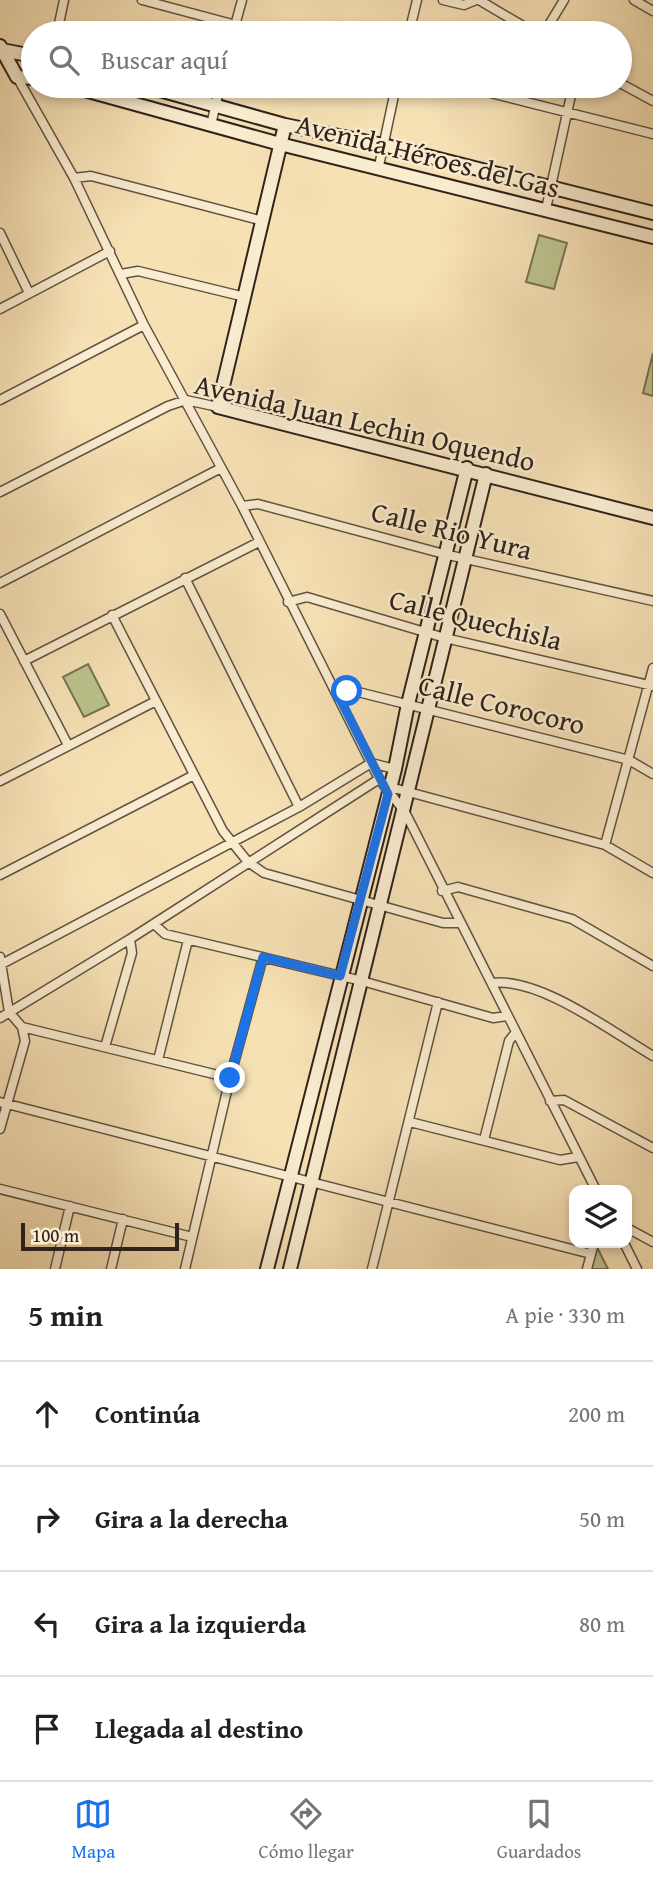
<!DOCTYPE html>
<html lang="es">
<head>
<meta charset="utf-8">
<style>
  :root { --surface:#fff; --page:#f6f6f6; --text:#202124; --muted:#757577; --line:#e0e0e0; --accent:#1a73e8 }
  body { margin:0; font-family:"Gentium Book Plus",serif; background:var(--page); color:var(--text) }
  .controls { position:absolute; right:21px; bottom:21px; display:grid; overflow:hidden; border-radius:14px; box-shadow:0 4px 10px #0003 }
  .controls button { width:63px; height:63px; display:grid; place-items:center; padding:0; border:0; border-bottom:2px solid var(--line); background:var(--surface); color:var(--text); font:35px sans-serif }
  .scale { position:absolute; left:21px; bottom:18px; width:158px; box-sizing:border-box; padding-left:7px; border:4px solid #31221c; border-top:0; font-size:19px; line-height:24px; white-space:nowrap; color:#31221c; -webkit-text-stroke:5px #f9eccf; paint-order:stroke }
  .stop { position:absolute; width:21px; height:21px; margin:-16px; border:5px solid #1a73e8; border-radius:50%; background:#fff }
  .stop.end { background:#1a73e8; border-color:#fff; box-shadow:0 2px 7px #0008 }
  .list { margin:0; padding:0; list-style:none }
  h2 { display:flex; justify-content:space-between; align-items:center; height:91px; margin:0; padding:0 28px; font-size:30px }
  h2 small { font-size:23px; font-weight:400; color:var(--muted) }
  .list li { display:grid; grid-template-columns:46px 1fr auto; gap:21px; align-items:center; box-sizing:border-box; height:105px; padding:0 28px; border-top:2px solid var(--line) }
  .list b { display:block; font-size:26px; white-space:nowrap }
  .list em { font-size:23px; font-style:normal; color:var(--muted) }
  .icon { flex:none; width:38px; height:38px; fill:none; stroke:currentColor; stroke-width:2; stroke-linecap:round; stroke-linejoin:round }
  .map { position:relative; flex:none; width:653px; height:1269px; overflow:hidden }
  .search { position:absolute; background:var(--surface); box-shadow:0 4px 10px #0003; left:21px; right:21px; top:21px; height:77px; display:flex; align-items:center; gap:18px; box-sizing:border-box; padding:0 24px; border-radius:38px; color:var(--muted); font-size:26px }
  .sheet { height:511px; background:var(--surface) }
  nav { display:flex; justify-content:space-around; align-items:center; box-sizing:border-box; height:98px; border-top:2px solid var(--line); background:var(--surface); font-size:19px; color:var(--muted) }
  nav a { display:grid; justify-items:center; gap:4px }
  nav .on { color:var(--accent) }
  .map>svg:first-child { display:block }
</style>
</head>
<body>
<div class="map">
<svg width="653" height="1269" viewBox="0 0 653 1269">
  <rect width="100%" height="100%" fill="#f6e1b5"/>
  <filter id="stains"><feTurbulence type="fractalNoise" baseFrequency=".00286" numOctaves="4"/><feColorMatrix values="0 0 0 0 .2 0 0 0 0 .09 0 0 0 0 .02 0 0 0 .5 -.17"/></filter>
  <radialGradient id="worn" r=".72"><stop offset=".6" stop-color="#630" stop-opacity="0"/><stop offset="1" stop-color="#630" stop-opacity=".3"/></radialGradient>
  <!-- green -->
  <path fill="#bcc38e" stroke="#767255" stroke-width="2" d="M539 235 567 243 554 289 526 282Z
    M653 353V396L643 393Z
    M88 664 109 705 84 717 63 677Z
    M596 1247 598 1249 608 1269H586Z"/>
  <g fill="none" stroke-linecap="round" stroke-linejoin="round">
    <defs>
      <path id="street" d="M142 0 266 33
        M443 0 464 5 476 0
        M479 0 535 33
        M634 0 653 11
        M57 33 64 0
        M233 33 242 0
        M409 33 417 0
        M544 33 564 0
        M17 77 74 178 144 325 242 506 379 779 405 812 596 1190
        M620 83 653 101
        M463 86 653 134
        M211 125 220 86
        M379 166 396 86
        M74 178 91 176 263 221
        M546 209 573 86
        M0 233 29 293
        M121 274 138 271 245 297
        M0 309 110 251
        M0 400 144 325
        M0 492 168 406 186 400 218 407
        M242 506 258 504 444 554 653 601
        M185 578 299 807
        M0 583 221 468
        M288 602 307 597 445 638 653 686
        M0 614 68 745
        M112 615 223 831 248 862 264 873 443 923H460
        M24 661 259 542
        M338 695 354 691 629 760 653 774
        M0 781 156 701
        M390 787 605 845 653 873
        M605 845 653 668
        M0 875 194 775
        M442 891 458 887 572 919 653 966
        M154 924 165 934 362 981 493 1018 507 1016
        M0 957 9 1012 22 1027 25 1041 0 1129
        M0 965 299 807 371 763 395 769
        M492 983C540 977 612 1032 653 1056
        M0 1018 130 939 379 779
        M22 1027 230 1078
        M105 1047 132 953 130 939
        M158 1060 188 940
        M550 1101 564 1100 653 1148
        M0 1102 591 1254
        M410 1122 560 1160 578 1157
        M484 1140 509 1041 516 1032
        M0 1189 192 1237
        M627 1228 653 1242
        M624 1243 637 1269
        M55 1269 70 1206
        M111 1269 123 1219
        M185 1269 230 1078 263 957
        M372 1269 438 1002
        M587 1269 594 1243"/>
      <path id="secondary" d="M0 46 17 77 33 78
        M2 50 33 56
        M70 86 280 144 653 237
        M145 86 285 125 383 145 653 213
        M285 125 218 407 653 518
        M267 1269 395 769 408 704 467 468
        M290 1269 486 474"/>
    </defs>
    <!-- street casing -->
    <use href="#street" stroke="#625242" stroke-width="11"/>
    <!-- secondary casing -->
    <use href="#secondary" stroke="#31221c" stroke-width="16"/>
    <!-- street -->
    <use href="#street" stroke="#f9eccf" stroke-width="8"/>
    <!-- secondary -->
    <use href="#secondary" stroke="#f9eccf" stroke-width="12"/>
  </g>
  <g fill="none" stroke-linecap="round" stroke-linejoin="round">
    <!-- route -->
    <path stroke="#1a73e8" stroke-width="9" d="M230 1078 263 957 340 976 388 794 338 695 347 691"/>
  </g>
  <g text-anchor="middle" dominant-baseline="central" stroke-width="5" stroke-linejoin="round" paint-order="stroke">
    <!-- street labels -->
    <g font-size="28" fill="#31221c" stroke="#f9eccf">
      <text transform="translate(428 155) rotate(14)">Avenida Héroes del Gas</text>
      <text transform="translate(365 422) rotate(13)">Avenida Juan Lechin Oquendo</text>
      <text transform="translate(452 530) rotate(14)">Calle Rio Yura</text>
      <text transform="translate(476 619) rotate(14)">Calle Quechisla</text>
      <text transform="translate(502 704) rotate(14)">Calle Corocoro</text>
    </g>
  </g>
  <rect width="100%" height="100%" filter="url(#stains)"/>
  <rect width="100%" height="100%" fill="url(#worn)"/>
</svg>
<div class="controls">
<button><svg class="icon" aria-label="layers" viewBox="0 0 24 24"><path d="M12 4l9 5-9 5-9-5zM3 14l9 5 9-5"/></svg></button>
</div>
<div class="scale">100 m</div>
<div class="stop" style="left:347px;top:691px"></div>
<div class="stop end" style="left:230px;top:1078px"></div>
<div class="search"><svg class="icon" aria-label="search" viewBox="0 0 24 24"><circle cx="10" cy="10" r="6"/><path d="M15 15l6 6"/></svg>Buscar aquí</div>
</div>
<section class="sheet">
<h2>5 min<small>A pie · 330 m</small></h2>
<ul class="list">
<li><svg class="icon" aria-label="ahead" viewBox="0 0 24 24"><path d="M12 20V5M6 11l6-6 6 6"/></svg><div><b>Continúa</b></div><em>200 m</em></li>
<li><svg class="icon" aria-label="right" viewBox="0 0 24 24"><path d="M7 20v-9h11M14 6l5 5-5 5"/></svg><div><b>Gira a la derecha</b></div><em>50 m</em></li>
<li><svg class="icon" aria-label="left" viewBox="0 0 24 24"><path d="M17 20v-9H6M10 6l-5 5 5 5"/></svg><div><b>Gira a la izquierda</b></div><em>80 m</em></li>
<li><svg class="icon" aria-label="arrive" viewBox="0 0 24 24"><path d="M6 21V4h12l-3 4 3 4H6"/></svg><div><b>Llegada al destino</b></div></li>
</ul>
</section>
<nav>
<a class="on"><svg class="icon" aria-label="map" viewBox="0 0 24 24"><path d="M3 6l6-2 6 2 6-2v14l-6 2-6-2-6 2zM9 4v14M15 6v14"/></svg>Mapa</a>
<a><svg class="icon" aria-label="directions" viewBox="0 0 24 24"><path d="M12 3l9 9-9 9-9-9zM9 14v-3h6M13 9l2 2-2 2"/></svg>Cómo llegar</a>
<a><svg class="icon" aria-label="saved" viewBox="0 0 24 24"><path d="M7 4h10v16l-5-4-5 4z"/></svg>Guardados</a>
</nav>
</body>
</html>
